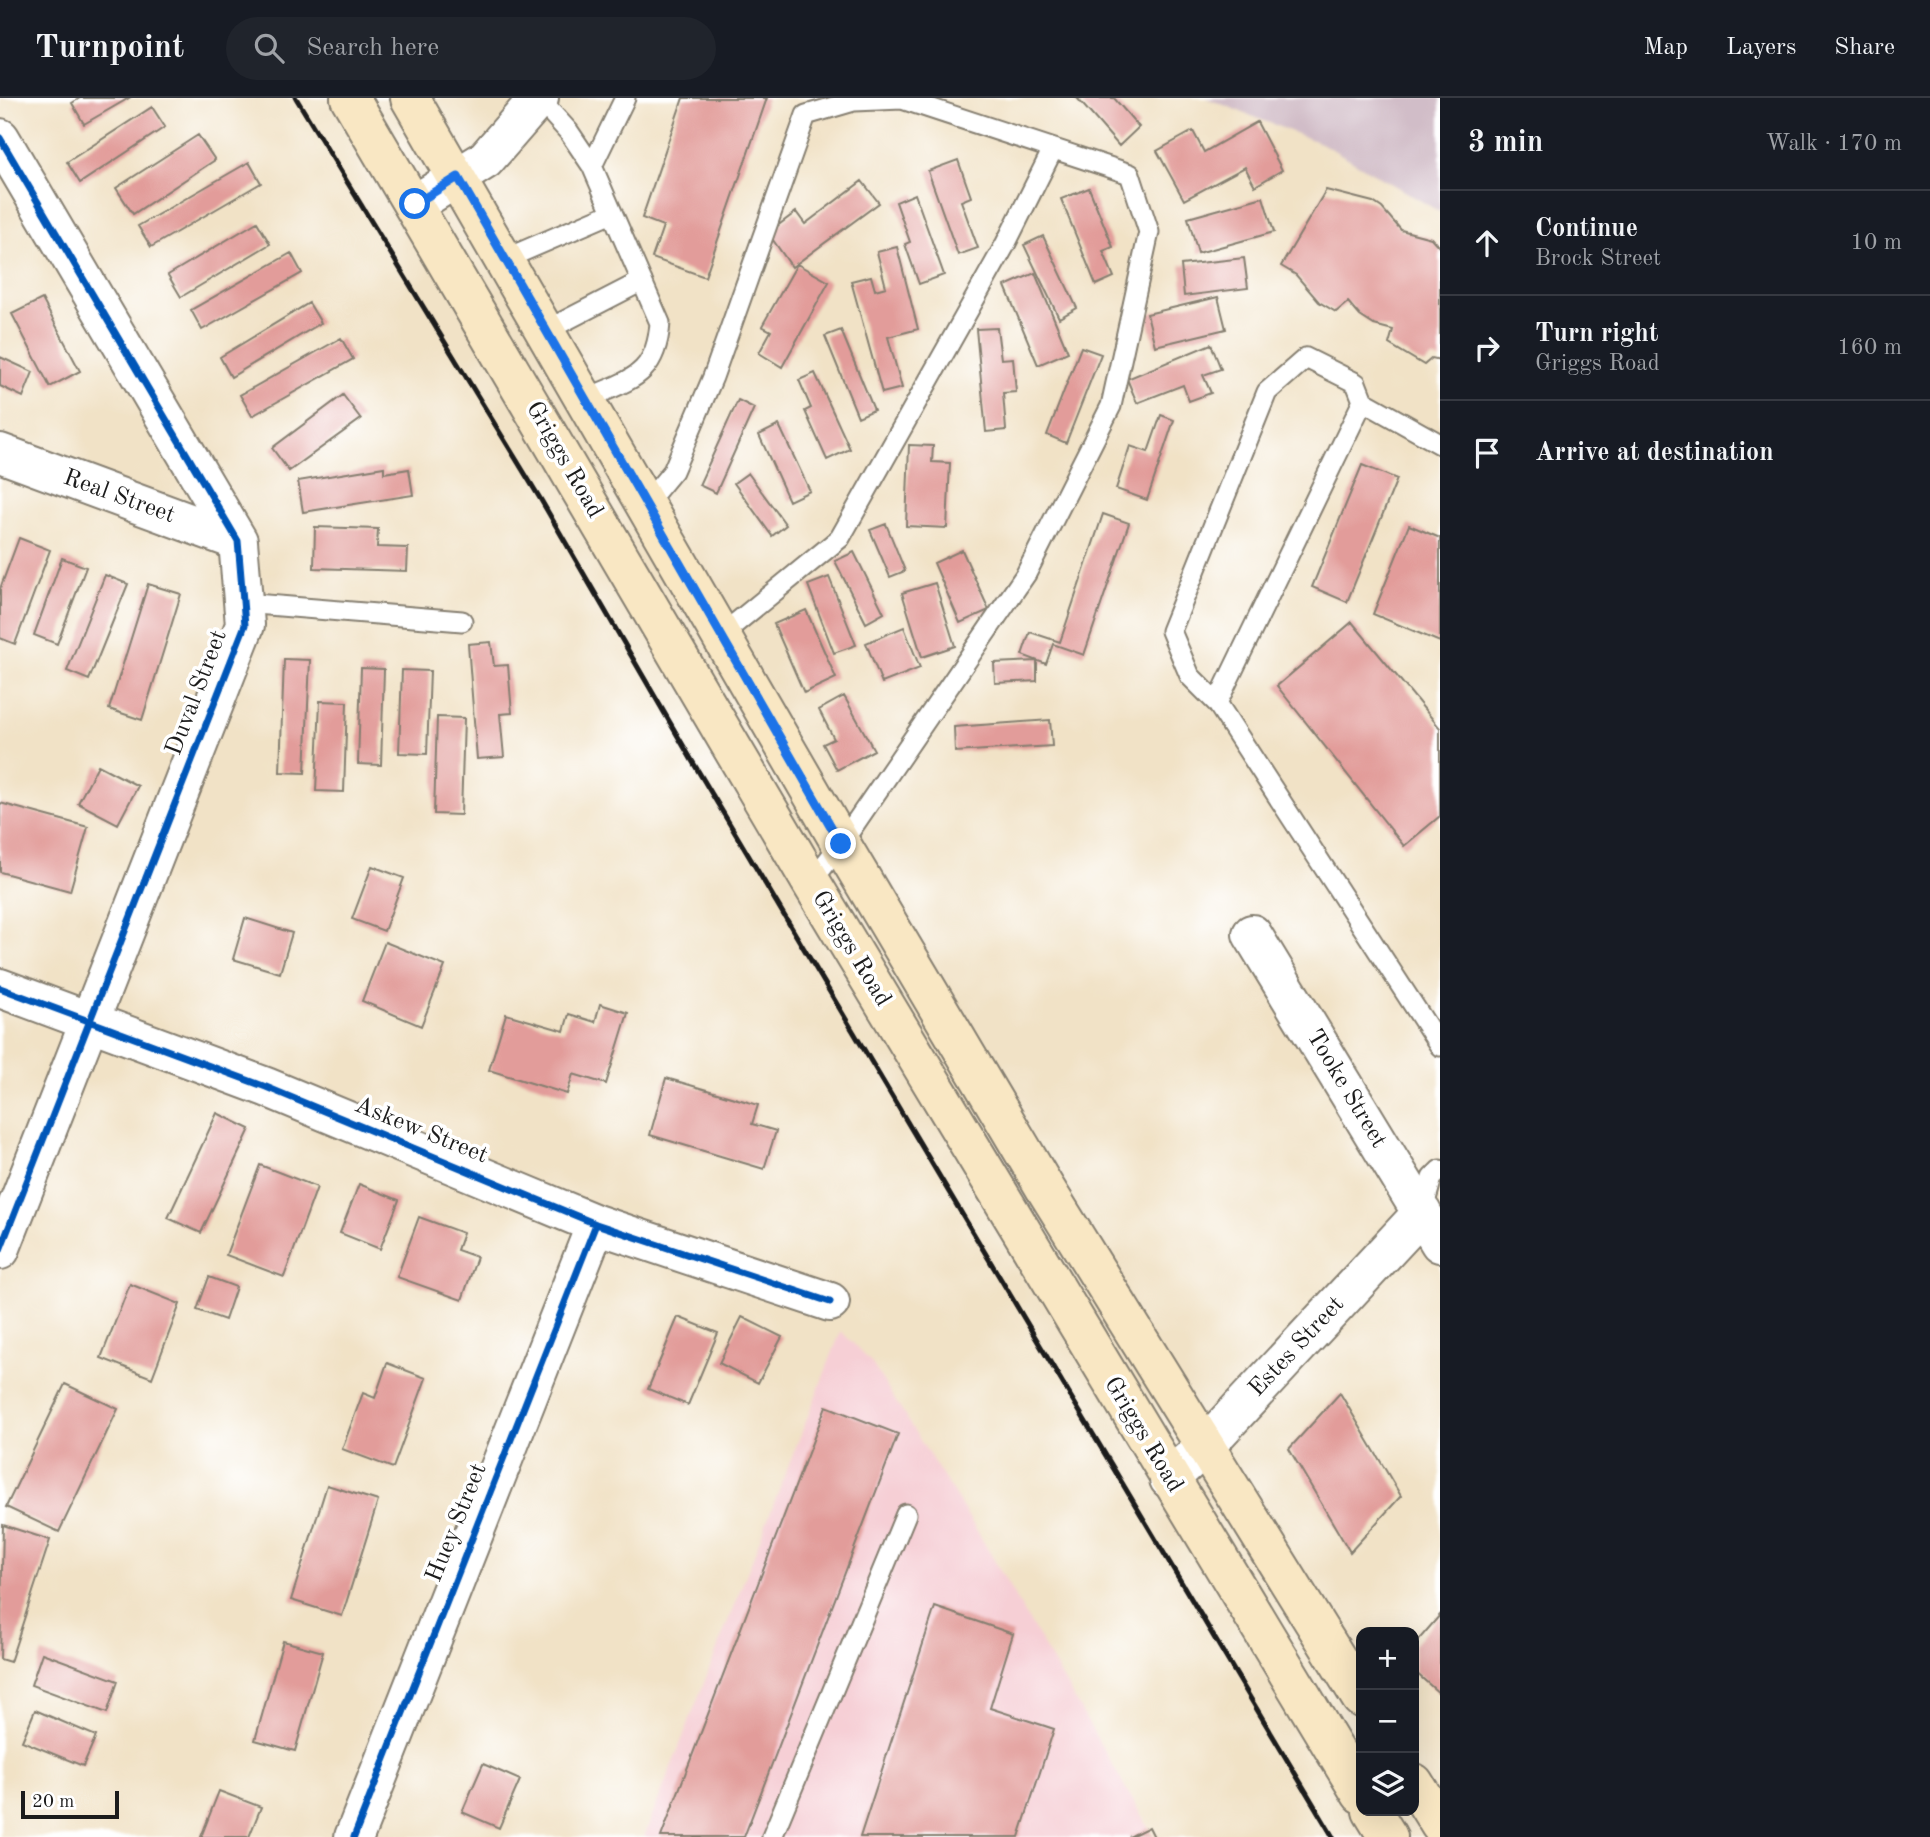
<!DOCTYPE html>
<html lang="en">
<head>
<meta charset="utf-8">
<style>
  :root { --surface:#171b24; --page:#20242c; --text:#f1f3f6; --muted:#9ea1a6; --line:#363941 }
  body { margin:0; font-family:"Old Standard TT",serif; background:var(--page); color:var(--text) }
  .controls { position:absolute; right:21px; bottom:21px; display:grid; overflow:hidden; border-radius:14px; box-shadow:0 7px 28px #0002 }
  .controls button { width:63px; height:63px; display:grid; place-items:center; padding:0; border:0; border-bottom:2px solid var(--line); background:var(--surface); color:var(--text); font:35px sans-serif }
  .scale { position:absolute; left:21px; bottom:18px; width:98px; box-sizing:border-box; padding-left:7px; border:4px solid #1c1c1c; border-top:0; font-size:19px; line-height:24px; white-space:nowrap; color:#1c1c1c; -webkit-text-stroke:5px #fff; paint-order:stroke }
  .stop { position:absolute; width:21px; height:21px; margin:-16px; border:5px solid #1a73e8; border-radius:50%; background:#fff }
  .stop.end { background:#1a73e8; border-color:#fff; box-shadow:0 2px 7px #0008 }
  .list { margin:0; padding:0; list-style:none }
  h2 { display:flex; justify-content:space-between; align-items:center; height:91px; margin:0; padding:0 28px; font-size:30px }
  h2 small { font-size:23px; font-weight:400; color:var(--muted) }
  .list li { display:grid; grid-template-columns:46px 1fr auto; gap:21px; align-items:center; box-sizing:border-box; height:105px; padding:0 28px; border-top:2px solid var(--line) }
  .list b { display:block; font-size:26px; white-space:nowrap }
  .list p { margin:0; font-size:23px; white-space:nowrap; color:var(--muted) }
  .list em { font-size:23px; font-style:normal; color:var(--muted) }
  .icon { flex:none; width:38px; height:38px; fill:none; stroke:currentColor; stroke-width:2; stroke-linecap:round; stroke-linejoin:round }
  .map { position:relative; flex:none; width:1440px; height:1739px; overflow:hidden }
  header { display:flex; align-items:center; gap:42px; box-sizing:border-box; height:98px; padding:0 35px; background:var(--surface); border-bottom:2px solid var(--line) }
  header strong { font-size:33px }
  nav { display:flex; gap:38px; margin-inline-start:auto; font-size:24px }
  .search { width:490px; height:63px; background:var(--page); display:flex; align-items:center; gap:18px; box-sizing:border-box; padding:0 24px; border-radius:38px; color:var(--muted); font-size:26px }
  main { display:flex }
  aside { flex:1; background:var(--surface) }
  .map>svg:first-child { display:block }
</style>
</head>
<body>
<header>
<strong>Turnpoint</strong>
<div class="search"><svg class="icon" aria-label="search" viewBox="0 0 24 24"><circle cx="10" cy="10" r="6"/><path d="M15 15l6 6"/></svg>Search here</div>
<nav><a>Map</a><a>Layers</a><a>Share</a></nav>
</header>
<main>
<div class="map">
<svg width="1440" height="1739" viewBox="0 0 1440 1739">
  <rect width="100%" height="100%" fill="#fff"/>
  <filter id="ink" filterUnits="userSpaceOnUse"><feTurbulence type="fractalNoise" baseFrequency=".0143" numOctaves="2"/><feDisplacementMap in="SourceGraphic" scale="14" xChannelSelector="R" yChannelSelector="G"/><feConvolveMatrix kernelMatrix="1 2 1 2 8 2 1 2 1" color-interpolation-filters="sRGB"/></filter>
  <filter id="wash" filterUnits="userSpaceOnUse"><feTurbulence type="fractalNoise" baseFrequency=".00686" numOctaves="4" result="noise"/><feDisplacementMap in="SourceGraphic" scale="28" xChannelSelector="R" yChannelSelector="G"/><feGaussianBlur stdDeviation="1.57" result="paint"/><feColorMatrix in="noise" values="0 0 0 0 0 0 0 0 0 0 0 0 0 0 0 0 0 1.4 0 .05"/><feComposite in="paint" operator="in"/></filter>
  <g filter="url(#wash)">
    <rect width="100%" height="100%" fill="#f1e2c6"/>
    <!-- built -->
    <path fill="#f6cfd5" d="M841 1233 871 1264 979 1436 1154 1739H644Z"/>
    <!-- industrial -->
    <path fill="#d1bdc8" d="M1206 0H1440V114L1325 47Z"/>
    <g id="blocks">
      <!-- building -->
      <path fill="#e29c9a" d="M80 0H129L84 26 72 5Z
        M683 0H767L705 179 652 160 663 128 642 120Z
        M1077 0H1114L1139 29 1119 48Z
        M152 9 165 29 80 85 67 64Z
        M1257 24 1282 72 1255 88 1245 69 1184 102 1157 53 1193 33 1204 54Z
        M198 37 215 62 133 116 116 90Z
        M958 62 971 99 961 103 978 150 958 157 928 73Z
        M249 64 261 85 151 149 138 128Z
        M862 83 879 105 792 169 768 135 796 114 805 126Z
        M1089 90 1113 149 1103 153 1114 179 1096 187 1061 101Z
        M1326 92 1373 104 1382 110 1401 132 1431 140 1440 150V262L1432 260 1424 267 1389 246 1393 232 1374 227 1360 218 1348 204 1336 214 1319 204 1296 177 1281 168Z
        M915 96 944 177 919 186 905 146 910 144 896 104Z
        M1263 99 1274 134 1198 155 1188 120Z
        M257 124 270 146 181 199 168 177Z
        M1043 138 1077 210 1059 220 1024 147Z
        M897 149 918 231 888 239 902 290 882 295 851 183 871 178 875 192 886 189 877 154Z
        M291 155 302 175 202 232 191 212Z
        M1244 160 1248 190 1184 198 1181 167Z
        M797 166 829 184 782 269 759 255 771 233 762 228Z
        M1035 175 1068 254 1038 267 1005 188Z
        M1218 199 1226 231 1155 248 1147 216Z
        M42 201 80 273 50 289 12 216Z
        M309 205 321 225 231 279 220 259Z
        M997 230 1001 261 1013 260 1016 294 1003 295 1006 332 986 334 976 231Z
        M841 232 874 312 858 319 825 238Z
        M341 240 353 261 252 318 240 297Z
        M1211 246 1221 271 1203 277 1211 295 1189 303 1183 287 1137 305 1127 281Z
        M1081 249 1101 256 1066 345 1047 337Z
        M0 259 33 274 23 299 0 288Z
        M815 275 850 351 827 362 805 313 811 310 799 282Z
        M343 297 361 321 289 373 272 350Z
        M738 302 754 310 716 395 699 387Z
        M1161 317 1174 322 1147 402 1116 391 1130 348 1148 354Z
        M779 327 810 393 789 403 759 337Z
        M909 347 933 348 932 364 950 365 947 430 906 428Z
        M1362 367 1397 381 1347 504 1312 489Z
        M384 369V375L409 371 413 397 303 414 298 383Z
        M748 375 786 427 772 438 734 385Z
        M1103 416 1129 425 1084 557 1053 546 1046 566 1022 557 1030 534 1060 544Z
        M886 426 905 473 890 479 870 432Z
        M1409 427 1440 440V544L1373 516Z
        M315 429 378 431 377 449 408 450 407 473 314 470Z
        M19 440 50 452 15 546 0 540V491Z
        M962 452 989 512 960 525 934 465Z
        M854 454 884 515 866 525 835 463Z
        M62 460 86 469 57 546 34 537Z
        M105 477 128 486 89 582 67 573Z
        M829 479 856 547 834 555 808 487Z
        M935 485 955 548 922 559 902 495Z
        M148 486 181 496 142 622 109 611Z
        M806 512 836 580 804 595 774 526Z
        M1352 524 1440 630V718L1404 748 1277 588Z
        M904 529 920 570 882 585 866 545Z
        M491 544 494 568 508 567 512 615 500 616 504 659 477 661 468 546Z
        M284 561 310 562 305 675 280 674Z
        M1037 563V583L995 585 994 565Z
        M361 570 384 571 381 667 358 666Z
        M402 572 430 573 427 656 399 655Z
        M844 598 874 652 837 672 823 646 834 641 819 612Z
        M320 603 347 604 344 694 316 693Z
        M437 619 464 620 461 717 434 716Z
        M1050 622 1052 648 955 654 954 629Z
        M98 667 138 688 118 726 78 705Z
        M0 705 88 729 70 793 0 774Z
        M372 768 404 780 384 833 352 821Z
        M245 820 292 835 280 875 233 861Z
        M385 844 445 868 421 928 362 903Z
        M600 906 628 915 606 986 573 976 567 996 489 972 506 916 564 933 569 916 595 924Z
        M666 980 758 1007 752 1026 776 1033 764 1071 650 1037Z
        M217 1015 250 1031 201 1135 168 1120Z
        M260 1067 317 1089 284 1179 226 1157Z
        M359 1086 399 1102 380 1151 340 1135Z
        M419 1119 463 1135 457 1152 477 1159 462 1202 397 1179Z
        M209 1179 236 1189 225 1222 197 1212Z
        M130 1186 180 1206 152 1280 101 1260Z
        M678 1219 718 1235 688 1307 648 1291Z
        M742 1219 782 1239 758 1285 719 1265Z
        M387 1265 426 1280 393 1370 342 1351 363 1295 375 1300Z
        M65 1286 118 1311 59 1434 6 1409Z
        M1340 1295 1401 1398 1350 1454 1289 1351Z
        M826 1308 898 1336 744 1739H661Z
        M327 1387 378 1403 342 1518 291 1502Z
        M3 1427 50 1442 10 1564 0 1561Z
        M935 1509 1013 1536 990 1610 1054 1631 1019 1739H860Z
        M1440 1517V1596L1414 1573V1547Z
        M283 1543 323 1554 295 1653 255 1642Z
        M42 1555 118 1583 107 1615 31 1587Z
        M35 1612 96 1638 83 1668 22 1643Z
        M483 1666 520 1682 499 1730 462 1714Z
        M219 1693 261 1709 249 1739H201Z
        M1149 1729 1154 1739H1129Z"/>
    </g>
  </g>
  <g filter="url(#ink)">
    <use href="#blocks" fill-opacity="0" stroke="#867f71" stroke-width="2"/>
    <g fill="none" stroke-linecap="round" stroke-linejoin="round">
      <defs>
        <path id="lane" d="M539 1 569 34 592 68 660 225C656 280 629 281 584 302
          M592 68 625 0
          M505 161 612 115
          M545 233 642 183
          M1363 303 1217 605 1440 948
          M644 408 673 373 713 279 806 17 854 3 902 1 1130 76 1149 134 1111 308 1026 476 841 746 811 784
          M243 505 462 523
          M720 538 840 440 1005 147 1053 51
          M1217 605 1190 578 1171 533 1267 294 1306 260 1356 285 1363 303 1440 346
          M1422 1115 1432 1080 1440 1072
          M772 1739 906 1416"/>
        <path id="street" d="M0 40 238 443 245 527 0 1152
          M415 106 485 62 539 0
          M0 355 238 443
          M1252 836 1440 1145
          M0 890 266 989 596 1126 830 1204
          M1169 1381 1205 1348 1422 1115
          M354 1739 596 1126"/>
        <path id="secondary" d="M350 0 811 784 1361 1696
          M410 0 841 746 1045 1090 1361 1600
          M1414 1685 1440 1727
          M1372 1713 1388 1739"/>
      </defs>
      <!-- lane casing -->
      <use href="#lane" stroke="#867f71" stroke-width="23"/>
      <!-- street casing -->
      <use href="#street" stroke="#867f71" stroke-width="42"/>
      <!-- secondary casing -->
      <use href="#secondary" stroke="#867f71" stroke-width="42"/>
      <!-- lane -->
      <use href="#lane" stroke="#fff" stroke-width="19"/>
      <!-- street -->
      <use href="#street" stroke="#fff" stroke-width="38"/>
      <!-- secondary -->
      <use href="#secondary" stroke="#f9e7c3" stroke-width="38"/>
      <!-- rail -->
      <path stroke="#1c1c1c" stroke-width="5" d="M296 0 541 402 694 666 1333 1739"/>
      <defs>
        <path id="cycleway" d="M0 40 238 443 245 527 0 1152
          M0 890 266 989 596 1126 830 1204
          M354 1739 596 1126"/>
      </defs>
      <!-- cycleway casing -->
      <use href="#cycleway" stroke="#fff" stroke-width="11"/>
      <!-- cycleway -->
      <use href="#cycleway" stroke="#0057b8" stroke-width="7"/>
    </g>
  </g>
  <g fill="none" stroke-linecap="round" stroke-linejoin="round" filter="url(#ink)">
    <!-- route -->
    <path stroke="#1a73e8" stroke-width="9" d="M415 106 458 79 841 746"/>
  </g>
  <g text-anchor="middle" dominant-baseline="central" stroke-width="7" stroke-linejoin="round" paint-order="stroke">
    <!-- street labels -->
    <g font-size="24" fill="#1c1c1c" stroke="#fff">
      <text transform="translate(564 362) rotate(60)">Griggs Road</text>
      <text transform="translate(119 399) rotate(20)">Real Street</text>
      <text transform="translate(197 595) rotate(-69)">Duval Street</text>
      <text transform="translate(851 851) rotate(59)">Griggs Road</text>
      <text transform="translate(1346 991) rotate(59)">Tooke Street</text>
      <text transform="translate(421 1033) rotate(22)">Askew Street</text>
      <text transform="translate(1297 1249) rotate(-47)">Estes Street</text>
      <text transform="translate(1143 1337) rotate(59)">Griggs Road</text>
      <text transform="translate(457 1425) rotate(-68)">Huey Street</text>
    </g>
  </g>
</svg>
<div class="controls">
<button>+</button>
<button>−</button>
<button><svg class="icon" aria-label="layers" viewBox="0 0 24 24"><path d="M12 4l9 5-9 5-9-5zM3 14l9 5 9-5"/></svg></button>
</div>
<div class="scale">20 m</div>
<div class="stop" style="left:415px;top:106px"></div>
<div class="stop end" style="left:841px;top:746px"></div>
</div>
<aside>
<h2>3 min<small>Walk · 170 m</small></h2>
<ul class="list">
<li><svg class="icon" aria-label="ahead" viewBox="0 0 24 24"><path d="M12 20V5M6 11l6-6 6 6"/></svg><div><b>Continue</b><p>Brock Street</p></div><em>10 m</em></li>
<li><svg class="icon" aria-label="right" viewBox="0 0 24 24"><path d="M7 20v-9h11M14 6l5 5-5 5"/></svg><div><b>Turn right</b><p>Griggs Road</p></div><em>160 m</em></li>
<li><svg class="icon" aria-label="arrive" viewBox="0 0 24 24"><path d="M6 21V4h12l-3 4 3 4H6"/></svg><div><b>Arrive at destination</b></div></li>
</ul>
</aside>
</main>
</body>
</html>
